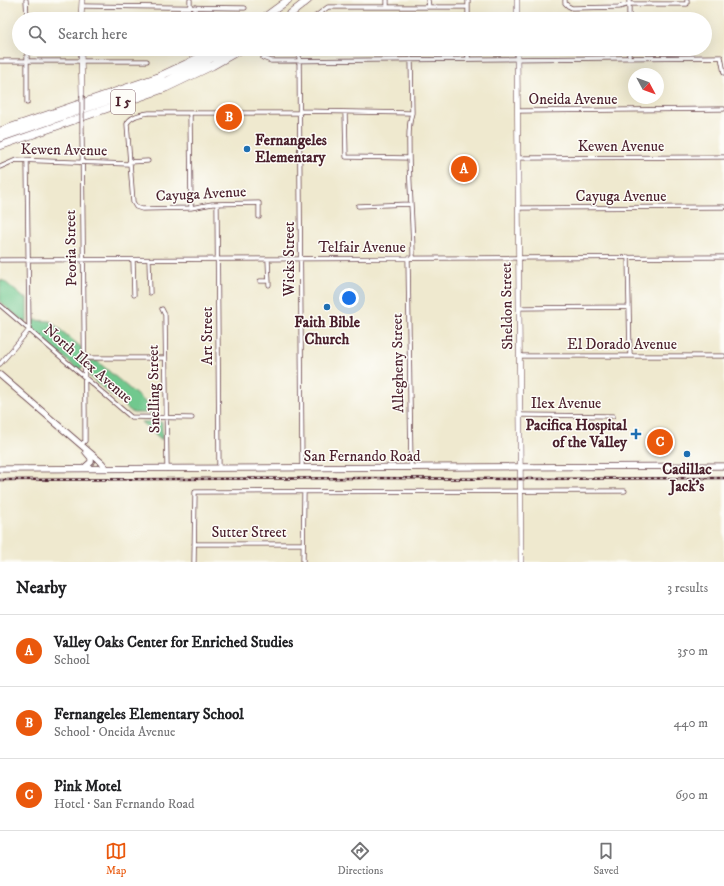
<!DOCTYPE html>
<html lang="en">
<head>
<meta charset="utf-8">
<style>
  :root { --surface:#fff; --page:#f6f6f6; --text:#202124; --muted:#757577; --line:#e0e0e0; --accent:#ea580c }
  body { margin:0; font-family:"IM FELL DW Pica",serif; background:var(--page); color:var(--text) }
  .compass { position:absolute; left:628px; top:68px; width:36px; height:36px; border-radius:50%; background:var(--surface); box-shadow:0 4px 16px #0002; rotate:131deg }
  .you { position:absolute; left:349px; top:298px; width:14px; height:14px; margin:-10px; border:3px solid #fff; border-radius:50%; background:#1a73e8; box-shadow:0 0 0 6px #1a73e833 }
  .badge { display:grid; place-items:center; width:26px; height:26px; border-radius:50%; background:var(--accent); color:#fff; font-size:13px; font-weight:700 }
  .pin { position:absolute; translate:-50% -50%; border:2px solid #fff; box-shadow:0 1px 4px #0006 }
  .list { margin:0; padding:0; list-style:none }
  h2 { display:flex; justify-content:space-between; align-items:center; height:52px; margin:0; padding:0 16px; font-size:17px }
  h2 small { font-size:13px; font-weight:400; color:var(--muted) }
  .list li { display:grid; grid-template-columns:26px 1fr auto; gap:12px; align-items:center; box-sizing:border-box; height:72px; padding:0 16px; border-top:1px solid var(--line) }
  .list b { display:block; font-size:15px; white-space:nowrap }
  .list p { margin:0; font-size:13px; white-space:nowrap; color:var(--muted) }
  .list em { font-size:13px; font-style:normal; color:var(--muted) }
  .icon { flex:none; width:22px; height:22px; fill:none; stroke:currentColor; stroke-width:2; stroke-linecap:round; stroke-linejoin:round }
  .map { position:relative; flex:none; width:724px; height:562px; overflow:hidden }
  .search { position:absolute; background:var(--surface); box-shadow:0 4px 16px #0002; left:12px; right:12px; top:12px; height:44px; display:flex; align-items:center; gap:10px; box-sizing:border-box; padding:0 14px; border-radius:22px; color:var(--muted); font-size:15px }
  .sheet { height:268px; background:var(--surface) }
  nav { display:flex; justify-content:space-around; align-items:center; box-sizing:border-box; height:56px; border-top:1px solid var(--line); background:var(--surface); font-size:11px; color:var(--muted) }
  nav a { display:grid; justify-items:center; gap:2px }
  nav .on { color:var(--accent) }
  .map>svg:first-child { display:block }
</style>
</head>
<body>
<div class="map">
<svg width="724" height="562" viewBox="0 0 724 562">
  <rect width="100%" height="100%" fill="#fdfcf7"/>
  <filter id="ink" filterUnits="userSpaceOnUse"><feTurbulence type="fractalNoise" baseFrequency=".025" numOctaves="2"/><feDisplacementMap in="SourceGraphic" scale="8" xChannelSelector="R" yChannelSelector="G"/><feConvolveMatrix kernelMatrix="1 2 1 2 8 2 1 2 1" color-interpolation-filters="sRGB"/></filter>
  <filter id="wash" filterUnits="userSpaceOnUse"><feTurbulence type="fractalNoise" baseFrequency=".012" numOctaves="4" result="noise"/><feDisplacementMap in="SourceGraphic" scale="16" xChannelSelector="R" yChannelSelector="G"/><feGaussianBlur stdDeviation="0.9" result="paint"/><feColorMatrix in="noise" values="0 0 0 0 0 0 0 0 0 0 0 0 0 0 0 0 0 1.4 0 .05"/><feComposite in="paint" operator="in"/></filter>
  <g filter="url(#wash)">
    <rect width="100%" height="100%" fill="#efe9cf"/>
    <!-- green -->
    <path fill="#71c88e" stroke="#5e745c" d="M0 280 4 281 24 298H27V321L24 322 0 302Z
      M32 320 50 321 82 348V368L78 370 33 330Z
      M89 361H97L158 413H133L89 376Z
      M141 422H162V440Z"/>
  </g>
  <g filter="url(#ink)">
    <g fill="none" stroke-linecap="round" stroke-linejoin="round">
      <defs>
        <path id="street" d="M26 0 27 19
          M428 0 429 7
          M565 0V3L568 6 572 8 619 7 629 4H687V0
          M629 0V19
          M82 6 245 8
          M190 7V0
          M195 7V19
          M387 7V0
          M312 19 328 7H468
          M468 19V0
          M27 49V103
          M299 49 302 468
          M629 49V58
          M263 58 271 61 721 57 724 73
          M411 59 412 113C408 125 409 138 409 150 409 186 413 222 413 258
          M468 59V49
          M0 61H147
          M300 111 412 113
          M518 111 724 109
          M345 112 346 157 409 158
          M190 113 191 208
          M518 158 724 157
          M129 162 148 161
          M0 167 16 160 129 164
          M217 204 219 468
          M358 206 410 204
          M518 208 724 207
          M259 217V203L212 204 191 208 142 209 136 207 133 202 127 124C130 116 141 114 149 113H300
          M628 257 630 356
          M408 258 411 468
          M268 259 269 285
          M0 260 724 257
          M133 260 134 295
          M149 260 150 293
          M260 281H269
          M0 305 131 417 192 418
          M519 308 629 307
          M162 309 165 315 167 469
          M520 356H724
          M84 358H165
          M0 364 29 330 27 161
          M520 415 613 416
          M81 445 85 441V411L82 134
          M194 544H303
          M194 562 195 492 625 491
          M303 562 304 493"/>
        <path id="secondary" d="M517 0V19
          M81 19 82 0
          M81 49 82 95
          M517 49 521 562"/>
        <path id="primary" d="M0 375 102 463 106 468
          M84 468 91 462V458L86 452
          M0 469 724 466"/>
        <path id="highway" d="M262 19 288 0
          M284 19 308 0
          M0 131 158 77 186 64 216 49
          M0 138 169 80 189 70 229 49
          M0 146 166 88 212 66 242 49"/>
      </defs>
      <!-- street casing -->
      <use href="#street" stroke="#633d44" stroke-width="5"/>
      <!-- secondary casing -->
      <use href="#secondary" stroke="#633d44" stroke-width="6"/>
      <!-- primary casing -->
      <use href="#primary" stroke="#633d44" stroke-width="7"/>
      <!-- highway casing -->
      <use href="#highway" stroke="#633d44" stroke-width="8"/>
      <!-- street -->
      <use href="#street" stroke="#fff" stroke-width="3.5"/>
      <!-- secondary -->
      <use href="#secondary" stroke="#fff" stroke-width="5"/>
      <!-- primary -->
      <use href="#primary" stroke="#fff" stroke-width="5.5"/>
      <!-- highway -->
      <use href="#highway" stroke="#fff" stroke-width="7"/>
      <defs>
        <path id="rail" d="M0 480 366 478 520 479 724 478"/>
      </defs>
      <!-- rail casing -->
      <use href="#rail" stroke="#4a1f2b" stroke-width="2.5"/>
      <!-- rail -->
      <use href="#rail" stroke="#fdfcf7" stroke-width="1" stroke-dasharray="3" stroke-linecap="butt"/>
      <defs>
        <path id="street-bridge" d="M82 95V134"/>
      </defs>
      <!-- street-bridge casing -->
      <use href="#street-bridge" stroke="#633d44" stroke-width="5" stroke-linecap="butt"/>
      <!-- street-bridge -->
      <use href="#street-bridge" stroke="#fff" stroke-width="3.5"/>
    </g>
  </g>
  <!-- markers -->
  <g fill="#1f6fb2" stroke="#fdfcf7" stroke-width="1.5">
    <circle cx="247" cy="149" r="4"/>
    <circle cx="327" cy="307" r="4"/>
    <path d="M634 428h4v4h4v4h-4v4h-4v-4h-4v-4h4z"/>
    <circle cx="687" cy="454" r="4"/>
  </g>
  <g text-anchor="middle" dominant-baseline="central" stroke-width="3" stroke-linejoin="round" paint-order="stroke">
    <!-- shield labels -->
    <rect fill="#fdfcf7" stroke="#806168" stroke-width="1" x="111" y="90" width="24" height="24" rx="3"/>
    <g font-size="14" font-weight="bold" fill="#4a1f2b">
      <text x="123" y="102">I 5</text>
    </g>
    <!-- street labels -->
    <g font-size="15" fill="#4a1f2b" stroke="#fdfcf7">
      <text x="573" y="99">Oneida Avenue</text>
      <text x="621" y="146">Kewen Avenue</text>
      <text transform="translate(64 150) rotate(1)">Kewen Avenue</text>
      <text transform="translate(201 194) rotate(-3)">Cayuga Avenue</text>
      <text x="621" y="196">Cayuga Avenue</text>
      <text x="362" y="247">Telfair Avenue</text>
      <text transform="translate(71 248) rotate(-91)">Peoria Street</text>
      <text transform="translate(289 259) rotate(-90)">Wicks Street</text>
      <text transform="translate(507 306) rotate(-91)">Sheldon Street</text>
      <text transform="translate(207 336) rotate(-90)">Art Street</text>
      <text x="622" y="344">El Dorado Avenue</text>
      <text transform="translate(398 363) rotate(-91)">Allegheny Street</text>
      <text transform="translate(88 364) rotate(41)">North Ilex Avenue</text>
      <text transform="translate(154 389) rotate(-91)">Snelling Street</text>
      <text x="566" y="403">Ilex Avenue</text>
      <text x="362" y="456">San Fernando Road</text>
      <text x="249" y="532">Sutter Street</text>
    </g>
    <!-- poi labels -->
    <g font-size="15" font-weight="bold" fill="#4a1f2b" stroke="#fdfcf7">
      <text x="255" y="140" text-anchor="start">Fernangeles<tspan x="255" dy="17">Elementary</tspan></text>
      <text x="327" y="322">Faith Bible<tspan x="327" dy="17">Church</tspan></text>
      <text x="627" y="425" text-anchor="end">Pacifica Hospital<tspan x="627" dy="17">of the Valley</tspan></text>
      <text x="687" y="469">Cadillac<tspan x="687" dy="17">Jack's</tspan></text>
    </g>
  </g>
</svg>
<svg class="compass" viewBox="-18 -18 36 36"><path d="M0-13l5 13h-10z" fill="#e53935"/><path d="M0 13l5-13h-10z" fill="#757577"/></svg>
<div class="you"></div>
<div class="pin badge" style="left:464px;top:169px">A</div>
<div class="pin badge" style="left:229px;top:117px">B</div>
<div class="pin badge" style="left:660px;top:442px">C</div>
<div class="search"><svg class="icon" aria-label="search" viewBox="0 0 24 24"><circle cx="10" cy="10" r="6"/><path d="M15 15l6 6"/></svg>Search here</div>
</div>
<section class="sheet">
<h2>Nearby<small>3 results</small></h2>
<ul class="list">
<li><span class="badge">A</span><div><b>Valley Oaks Center for Enriched Studies</b><p>School</p></div><em>350 m</em></li>
<li><span class="badge">B</span><div><b>Fernangeles Elementary School</b><p>School · Oneida Avenue</p></div><em>440 m</em></li>
<li><span class="badge">C</span><div><b>Pink Motel</b><p>Hotel · San Fernando Road</p></div><em>690 m</em></li>
</ul>
</section>
<nav>
<a class="on"><svg class="icon" aria-label="map" viewBox="0 0 24 24"><path d="M3 6l6-2 6 2 6-2v14l-6 2-6-2-6 2zM9 4v14M15 6v14"/></svg>Map</a>
<a><svg class="icon" aria-label="directions" viewBox="0 0 24 24"><path d="M12 3l9 9-9 9-9-9zM9 14v-3h6M13 9l2 2-2 2"/></svg>Directions</a>
<a><svg class="icon" aria-label="saved" viewBox="0 0 24 24"><path d="M7 4h10v16l-5-4-5 4z"/></svg>Saved</a>
</nav>
</body>
</html>
